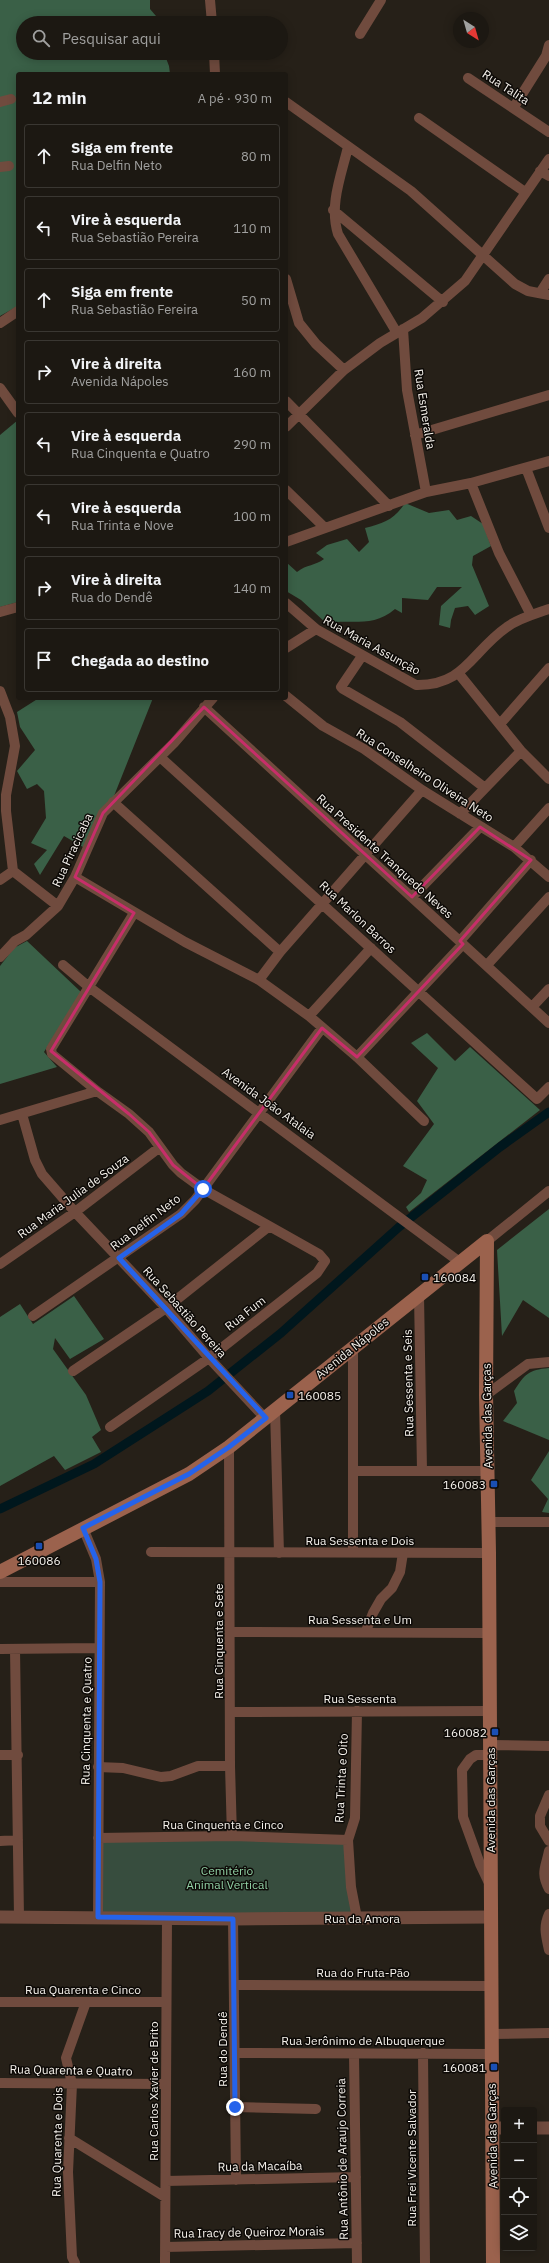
<!DOCTYPE html>
<html lang="pt">
<head>
<meta charset="utf-8">
<style>
  :root { --surface:#1c1812; --page:#292520; --text:#f1f3f6; --muted:#a0a09f; --line:#3a3732 }
  body { margin:0; font-family:"IBM Plex Sans",sans-serif; background:var(--page); color:var(--text) }
  .controls { position:absolute; right:12px; bottom:12px; display:grid; overflow:hidden; border-radius:4px; box-shadow:0 2px 10px #0003 }
  .controls button { width:36px; height:36px; display:grid; place-items:center; padding:0; border:0; border-bottom:1px solid var(--line); background:var(--surface); color:var(--text); font:20px sans-serif }
  .compass { position:absolute; left:453px; top:12px; width:36px; height:36px; border-radius:50%; background:var(--surface); box-shadow:0 2px 10px #0003; rotate:143deg }
  .stop { position:absolute; width:12px; height:12px; margin:-9px; border:3px solid #2563eb; border-radius:50%; background:#fff }
  .stop.end { background:#2563eb; border-color:#fff; box-shadow:0 1px 4px #0008 }
  .list { margin:0; padding:0; list-style:none }
  h2 { display:flex; justify-content:space-between; align-items:center; height:52px; margin:0; padding:0 16px; font-size:17px }
  h2 small { font-size:13px; font-weight:400; color:var(--muted) }
  .list li { display:grid; grid-template-columns:26px 1fr auto; gap:12px; align-items:center; box-sizing:border-box; height:64px; margin:0 8px 8px; padding:0 8px; border:1px solid var(--line); border-radius:4px }
  .list b { display:block; font-size:15px; white-space:nowrap }
  .list p { margin:0; font-size:13px; white-space:nowrap; color:var(--muted) }
  .list em { font-size:13px; font-style:normal; color:var(--muted) }
  .icon { flex:none; width:22px; height:22px; fill:none; stroke:currentColor; stroke-width:2; stroke-linecap:round; stroke-linejoin:round }
  .map { position:relative; flex:none; width:549px; height:2263px; overflow:hidden }
  .search { position:absolute; background:var(--surface); box-shadow:0 2px 10px #0003; left:16px; top:16px; width:272px; height:44px; display:flex; align-items:center; gap:10px; box-sizing:border-box; padding:0 14px; border-radius:22px; color:var(--muted); font-size:15px }
  .panel { position:absolute; background:var(--surface); box-shadow:0 2px 10px #0003; left:16px; top:72px; width:272px; height:628px; border-radius:4px }
  .map>svg:first-child { display:block }
</style>
</head>
<body>
<div class="map">
<svg width="549" height="2263" viewBox="0 0 549 2263">
  <rect width="100%" height="100%" fill="#262018"/>
  <!-- green -->
  <path fill="#374d3e" d="M98 1838 348 1840 357 1918 98 1917Z"/>
  <!-- forest -->
  <path fill="#3a6047" d="M0 0H150V9L162 23H23V53H164L169 66 170 74H18V306L0 316Z
    M18 420V602L0 607V435Z
    M405 503 429 513 449 510 457 520 471 516 483 524 491 546 473 556 472 565 489 606 475 615 468 606 455 608 451 620 450 628 439 625 441 606 462 587H437L428 600 402 598V613L395 609C373 628 352 619 326 623L301 600 286 591V562L297 572C307 564 315 566 324 559L316 553 327 545 347 539 359 552 369 542 365 528C384 523 394 520 405 503Z
    M39 698H153L110 806 83 847 64 836 40 875 34 864 47 850 31 843 46 818 44 791 37 784 27 789 17 771 35 750 20 727 17 712Z
    M27 941 81 992 44 1052 57 1067 0 1084V966L14 948Z
    M427 1033 455 1061 470 1047 540 1110 409 1212 406 1207 421 1193 427 1180 403 1166 434 1124 417 1101 438 1068 411 1043Z
    M549 1209V1318L523 1300 502 1336 497 1250Z
    M74 1296 104 1339 70 1359 55 1338 53 1349 86 1395 101 1430 92 1437 101 1452 65 1470 54 1456 0 1486V1317L20 1304 33 1324Z
    M549 1368V1440L503 1421 517 1403 514 1391C525 1374 528 1370 549 1368Z
    M549 1451V1513L542 1512 548 1499 531 1480Z"/>
  <g fill="none" stroke-linecap="round" stroke-linejoin="round">
    <!-- canal -->
    <path stroke="#00171d" stroke-width="9" d="M0 1509 94 1464 208 1391 281 1333 399 1227 500 1147 549 1112"/>
    <!-- minor -->
    <path stroke="#704b3e" stroke-width="10" d="M210 0 212 23
      M360 34 381 0
      M214 53 215 74
      M468 78 549 132
      M0 102 11 99
      M286 102 411 191 515 284 528 291 549 295
      M514 107 546 56 549 45
      M419 118 525 192
      M348 147C341 176 329 205 338 234L397 333
      M0 167 9 166
      M540 171 549 176
      M333 210 443 302
      M286 279 299 323 316 344 344 370
      M540 293 549 279
      M0 323 18 311
      M403 329 407 390 426 492
      M0 388 18 413
      M286 401 389 506
      M286 427 344 370 380 343 422 318 465 281 549 159
      M415 435 549 395
      M526 468 549 528
      M471 483 499 553 531 615
      M286 490 324 527
      M286 542 426 492 471 483 549 461
      M286 603 316 629 416 685C465 686 471 652 507 627 519 618 535 614 549 609
      M0 612 18 607
      M286 648 316 629
      M362 656 341 687 343 689 400 722 485 788
      M459 674 521 751 549 779
      M0 691 10 717 15 746 6 795V811L13 871 58 906
      M286 696 323 726 364 749 422 790 514 847 549 877
      M204 707 549 1023
      M500 724 549 668
      M160 757 537 1099 549 1087
      M113 802 280 952
      M460 814 521 751
      M514 847 549 808
      M75 877 185 942 259 980 309 1016 357 1057 424 1121
      M0 880 13 871
      M412 897 480 827
      M460 941 531 860
      M0 957 15 941 26 935 58 906 75 877 103 813 174 743 213 698
      M63 965 89 987 461 1263
      M487 965 549 897
      M259 980 280 952 422 790
      M532 1007 549 989
      M309 1016 371 948
      M357 1057 463 944
      M22 1114 35 1160 42 1174 75 1212 166 1308 209 1358 265 1418
      M0 1120 97 1091
      M487 1241 549 1191
      M0 1264 75 1212 160 1147
      M419 1295 422 1471
      M33 1316 181 1214 195 1200 322 1028
      M73 1371 166 1308 268 1227
      M486 1395 528 1364 549 1362
      M275 1410 279 1553
      M110 1427 209 1358 317 1273 325 1261 319 1254 203 1189 181 1173 173 1165 149 1132 129 1114 97 1091 52 1054 51 1049 134 913
      M229 1447 230 1766 232 1836
      M353 1471H488
      M488 1522H549
      M83 1528 96 1559 100 1582 98 1917
      M151 1552 489 1553
      M353 1552V1347
      M0 1582H100
      M366 1631 373 1613 381 1599 392 1588 400 1572 403 1553
      M231 1632 489 1633
      M0 1649 99 1648
      M15 1649 19 1917
      M230 1712 489 1711
      M489 1745 549 1746
      M0 1755H18
      M489 1755H476L470 1759 462 1770 463 1817 480 1864 490 1885
      M98 1767 123 1768 161 1777 171 1776 198 1766H230
      M549 1795 540 1816V1826L549 1841
      M98 1838 232 1836 348 1840
      M0 1841 18 1840
      M549 1851C546 1867 540 1872 549 1889
      M549 1914C543 1927 546 1936 549 1950
      M357 1918 351 1887 348 1840 355 1818 357 1711
      M233 1919 236 2180
      M235 1985 491 1986
      M0 2002H166
      M492 2034 549 2033
      M235 2053 491 2054
      M423 2053 425 2263
      M354 2054 357 2263
      M0 2083 166 2084
      M235 2107 316 2109
      M69 2138 165 2197
      M166 2181 356 2177
      M165 2247 357 2243
      M75 2263 72 2257 68 2172 72 2084 66 2058 86 2002
      M165 2263 167 1918"/>
    <!-- tertiary -->
    <path stroke="#704b3e" stroke-width="13" d="M0 1917 233 1919 490 1917
      M492 2128H504
      M534 2128H549"/>
    <!-- secondary -->
    <path stroke="#9b624d" stroke-width="14" d="M487 1241 486 1395 489 1553 493 2263
      M0 1572 189 1474 229 1447 487 1241"/>
  </g>
  <g fill="none" stroke-linecap="round" stroke-linejoin="round">
    <!-- route -->
    <path stroke="#2563eb" stroke-width="5" d="M203 1189 181 1214 119 1258 266 1418 229 1447 189 1474 83 1528 96 1559 100 1582 98 1917 233 1919 235 2107"/>
  </g>
  <!-- marked area -->
  <path fill="none" stroke="#c72e6a" stroke-width="3" stroke-linejoin="round" d="M204 707 412 897 480 827 531 860 460 941 463 944 357 1057 322 1028 203 1189 173 1165 149 1132 129 1114 51 1051 134 913 75 877 103 813Z"/>
  <!-- markers -->
  <g fill="#1a4fb4" stroke="#0d0a07" stroke-width="1.5">
    <rect x="421" y="1273" width="8" height="8" rx="2"/>
    <rect x="286" y="1391" width="8" height="8" rx="2"/>
    <rect x="490" y="1480" width="8" height="8" rx="2"/>
    <rect x="35" y="1542" width="8" height="8" rx="2"/>
    <rect x="491" y="1728" width="8" height="8" rx="2"/>
    <rect x="490" y="2063" width="8" height="8" rx="2"/>
  </g>
  <g text-anchor="middle" dominant-baseline="central" stroke-width="3" stroke-linejoin="round" paint-order="stroke">
    <!-- street labels -->
    <g font-size="12" fill="#f6f2ec" stroke="#0d0a07">
      <text transform="translate(506 87) rotate(33)">Rua Talita</text>
      <text transform="translate(425 409) rotate(81)">Rua Esmeralda</text>
      <text transform="translate(372 645) rotate(29)">Rua Maria Assunção</text>
      <text transform="translate(425 775) rotate(33)">Rua Conselheiro Oliveira Neto</text>
      <text transform="translate(72 850) rotate(-65)">Rua Piracicaba</text>
      <text transform="translate(385 856) rotate(42)">Rua Presidente Tranquedo Neves</text>
      <text transform="translate(358 917) rotate(43)">Rua Marlon Barros</text>
      <text transform="translate(269 1103) rotate(36)">Avenida João Atalaia</text>
      <text transform="translate(73 1196) rotate(-36)">Rua Maria Julia de Souza</text>
      <text transform="translate(145 1222) rotate(-37)">Rua Delfin Neto</text>
      <text transform="translate(185 1312) rotate(48)">Rua Sebastião Pereira</text>
      <text transform="translate(245 1313) rotate(-38)">Rua Fum</text>
      <text transform="translate(352 1348) rotate(-39)">Avenida Nápoles</text>
      <text transform="translate(408 1383) rotate(-91)">Rua Sessenta e Seis</text>
      <text transform="translate(487 1416) rotate(-91)">Avenida das Garças</text>
      <text x="360" y="1540">Rua Sessenta e Dois</text>
      <text x="360" y="1619">Rua Sessenta e Um</text>
      <text transform="translate(218 1641) rotate(-90)">Rua Cinquenta e Sete</text>
      <text x="360" y="1698">Rua Sessenta</text>
      <text transform="translate(86 1721) rotate(-89)">Rua Cinquenta e Quatro</text>
      <text transform="translate(341 1778) rotate(-87)">Rua Trinta e Oito</text>
      <text transform="translate(490 1800) rotate(-90)">Avenida das Garças</text>
      <text x="223" y="1824">Rua Cinquenta e Cinco</text>
      <text x="362" y="1918">Rua da Amora</text>
      <text x="363" y="1972">Rua do Fruta-Pão</text>
      <text x="83" y="1989">Rua Quarenta e Cinco</text>
      <text x="363" y="2040">Rua Jerônimo de Albuquerque</text>
      <text transform="translate(222 2049) rotate(-90)">Rua do Dendê</text>
      <text transform="translate(71 2070) rotate(1)">Rua Quarenta e Quatro</text>
      <text transform="translate(153 2091) rotate(-90)">Rua Carlos Xavier de Brito</text>
      <text transform="translate(492 2136) rotate(-91)">Avenida das Garças</text>
      <text transform="translate(57 2142) rotate(-89)">Rua Quarenta e Dois</text>
      <text transform="translate(411 2158) rotate(-90)">Rua Frei Vicente Salvador</text>
      <text transform="translate(342 2159) rotate(-91)">Rua Antônio de Araujo Correia</text>
      <text transform="translate(260 2166) rotate(-1)">Rua da Macaíba</text>
      <text transform="translate(249 2232) rotate(-1)">Rua Iracy de Queiroz Morais</text>
    </g>
    <!-- poi labels -->
    <g font-size="12" fill="#f6f2ec" stroke="#0d0a07" text-anchor="end">
      <text x="433" y="1277" text-anchor="start">160084</text>
      <text x="298" y="1395" text-anchor="start">160085</text>
      <text x="486" y="1484">160083</text>
      <text x="39" y="1560" text-anchor="middle">160086</text>
      <text x="487" y="1732">160082</text>
      <text x="486" y="2067">160081</text>
    </g>
    <!-- park labels -->
    <g font-size="12" fill="#92d2a6" stroke="#0d0a07">
      <text x="227" y="1870">Cemitério<tspan x="227" dy="14">Animal Vertical</tspan></text>
    </g>
  </g>
</svg>
<div class="controls">
<button>+</button>
<button>−</button>
<button><svg class="icon" aria-label="locate" viewBox="0 0 24 24"><circle cx="12" cy="12" r="6"/><path d="M12 2v4M12 18v4M2 12h4M18 12h4"/></svg></button>
<button><svg class="icon" aria-label="layers" viewBox="0 0 24 24"><path d="M12 4l9 5-9 5-9-5zM3 14l9 5 9-5"/></svg></button>
</div>
<svg class="compass" viewBox="-18 -18 36 36"><path d="M0-13l5 13h-10z" fill="#e53935"/><path d="M0 13l5-13h-10z" fill="#a0a09f"/></svg>
<div class="stop" style="left:203px;top:1189px"></div>
<div class="stop end" style="left:235px;top:2107px"></div>
<div class="search"><svg class="icon" aria-label="search" viewBox="0 0 24 24"><circle cx="10" cy="10" r="6"/><path d="M15 15l6 6"/></svg>Pesquisar aqui</div>
<section class="panel">
<h2>12 min<small>A pé · 930 m</small></h2>
<ul class="list">
<li><svg class="icon" aria-label="ahead" viewBox="0 0 24 24"><path d="M12 20V5M6 11l6-6 6 6"/></svg><div><b>Siga em frente</b><p>Rua Delfin Neto</p></div><em>80 m</em></li>
<li><svg class="icon" aria-label="left" viewBox="0 0 24 24"><path d="M17 20v-9H6M10 6l-5 5 5 5"/></svg><div><b>Vire à esquerda</b><p>Rua Sebastião Pereira</p></div><em>110 m</em></li>
<li><svg class="icon" aria-label="ahead" viewBox="0 0 24 24"><path d="M12 20V5M6 11l6-6 6 6"/></svg><div><b>Siga em frente</b><p>Rua Sebastião Fereira</p></div><em>50 m</em></li>
<li><svg class="icon" aria-label="right" viewBox="0 0 24 24"><path d="M7 20v-9h11M14 6l5 5-5 5"/></svg><div><b>Vire à direita</b><p>Avenida Nápoles</p></div><em>160 m</em></li>
<li><svg class="icon" aria-label="left" viewBox="0 0 24 24"><path d="M17 20v-9H6M10 6l-5 5 5 5"/></svg><div><b>Vire à esquerda</b><p>Rua Cinquenta e Quatro</p></div><em>290 m</em></li>
<li><svg class="icon" aria-label="left" viewBox="0 0 24 24"><path d="M17 20v-9H6M10 6l-5 5 5 5"/></svg><div><b>Vire à esquerda</b><p>Rua Trinta e Nove</p></div><em>100 m</em></li>
<li><svg class="icon" aria-label="right" viewBox="0 0 24 24"><path d="M7 20v-9h11M14 6l5 5-5 5"/></svg><div><b>Vire à direita</b><p>Rua do Dendê</p></div><em>140 m</em></li>
<li><svg class="icon" aria-label="arrive" viewBox="0 0 24 24"><path d="M6 21V4h12l-3 4 3 4H6"/></svg><div><b>Chegada ao destino</b></div></li>
</ul>
</section>
</div>
</body>
</html>
